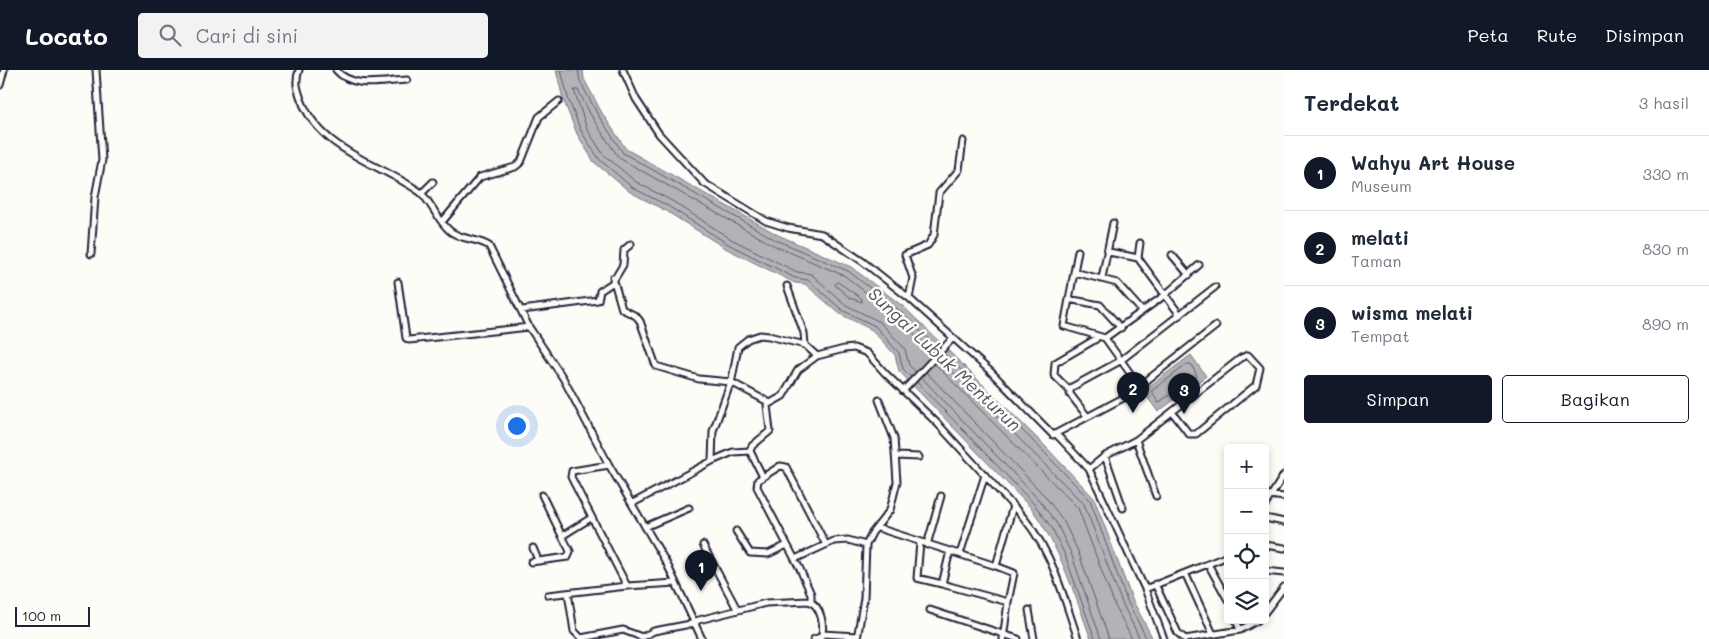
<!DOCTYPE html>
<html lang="id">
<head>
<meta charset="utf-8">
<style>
  :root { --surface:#fff; --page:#f2f2f3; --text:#1f2937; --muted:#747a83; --line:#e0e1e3; --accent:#111827 }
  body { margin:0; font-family:Mali,sans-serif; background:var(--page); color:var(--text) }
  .controls { position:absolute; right:15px; bottom:15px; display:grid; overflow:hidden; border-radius:5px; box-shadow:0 2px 8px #0003 }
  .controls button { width:45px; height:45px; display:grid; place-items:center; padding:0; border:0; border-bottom:1px solid var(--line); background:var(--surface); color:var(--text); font:25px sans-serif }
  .scale { position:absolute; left:15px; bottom:12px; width:75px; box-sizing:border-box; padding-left:5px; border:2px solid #22223b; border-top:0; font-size:14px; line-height:18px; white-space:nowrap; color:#22223b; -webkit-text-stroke:4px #fdfcf7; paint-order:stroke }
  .you { position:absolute; left:516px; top:355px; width:18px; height:18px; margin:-12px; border:4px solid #fff; border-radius:50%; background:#1a73e8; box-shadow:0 0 0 8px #1a73e833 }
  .badge { display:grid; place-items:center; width:32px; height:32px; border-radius:50%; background:var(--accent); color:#fff; font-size:16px; font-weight:700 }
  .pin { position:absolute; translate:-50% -41px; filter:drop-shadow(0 1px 2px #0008) }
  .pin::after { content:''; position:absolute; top:26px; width:18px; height:15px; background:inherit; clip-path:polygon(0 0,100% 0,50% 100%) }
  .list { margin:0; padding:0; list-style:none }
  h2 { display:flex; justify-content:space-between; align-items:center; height:65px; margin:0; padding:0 20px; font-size:21px }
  h2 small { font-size:16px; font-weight:400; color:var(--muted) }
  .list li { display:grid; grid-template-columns:32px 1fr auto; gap:15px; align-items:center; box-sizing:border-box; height:75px; padding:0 20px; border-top:1px solid var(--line) }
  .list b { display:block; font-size:19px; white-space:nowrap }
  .list p { margin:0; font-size:16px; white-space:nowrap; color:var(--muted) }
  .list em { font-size:16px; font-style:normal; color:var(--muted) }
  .actions { display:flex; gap:10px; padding:15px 20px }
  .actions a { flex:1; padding:11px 0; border:1px solid var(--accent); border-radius:5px; text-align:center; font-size:18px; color:var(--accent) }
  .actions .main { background:var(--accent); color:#fff }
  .icon { flex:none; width:28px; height:28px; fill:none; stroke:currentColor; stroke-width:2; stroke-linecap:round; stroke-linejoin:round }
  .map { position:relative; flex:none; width:1284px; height:569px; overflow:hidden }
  header { display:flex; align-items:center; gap:30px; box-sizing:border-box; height:70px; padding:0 25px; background:var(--accent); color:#fff }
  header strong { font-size:24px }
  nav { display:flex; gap:28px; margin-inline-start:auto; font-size:18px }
  .search { width:350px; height:45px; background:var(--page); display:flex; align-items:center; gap:12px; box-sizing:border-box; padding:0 18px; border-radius:5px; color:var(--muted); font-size:19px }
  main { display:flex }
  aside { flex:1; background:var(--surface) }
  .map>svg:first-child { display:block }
</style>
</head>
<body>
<header>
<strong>Locato</strong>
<div class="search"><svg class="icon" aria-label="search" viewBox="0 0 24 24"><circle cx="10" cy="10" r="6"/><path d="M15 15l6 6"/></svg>Cari di sini</div>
<nav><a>Peta</a><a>Rute</a><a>Disimpan</a></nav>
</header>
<main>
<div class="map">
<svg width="1284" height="569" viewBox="0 0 1284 569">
  <rect width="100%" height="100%" fill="#fdfcf7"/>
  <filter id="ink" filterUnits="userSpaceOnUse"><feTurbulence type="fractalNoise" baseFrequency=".02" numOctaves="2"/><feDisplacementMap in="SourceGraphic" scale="10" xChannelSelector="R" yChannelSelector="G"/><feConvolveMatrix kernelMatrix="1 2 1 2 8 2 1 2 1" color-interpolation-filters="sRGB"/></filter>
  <g filter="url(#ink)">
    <!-- water -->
    <path fill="#b2b2b7" stroke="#787885" d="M556 0H583L584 9 602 43 626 79 778 165 851 197 904 237 1045 376 1094 428 1132 529 1153 569H1091C1074 523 1060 477 1031 438L899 301 895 285 872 260 840 244 805 214 795 213 725 178 666 141 630 122 594 92 577 64 563 29Z
      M1191 285 1206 306 1158 342 1143 321Z"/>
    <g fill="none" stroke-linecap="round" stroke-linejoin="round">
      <!-- shore -->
      <path stroke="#5c5c6d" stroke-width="1" d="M561 0 568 28 581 61 599 89 633 118 668 136 728 174 795 208 808 210 842 240 875 256 899 283 903 299 911 307
        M578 0 580 11 598 45 623 83 776 170 848 201 900 241 938 278
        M838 212 862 229V232L850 228 835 215Z
        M944 283 1042 380 1090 430 1127 531 1147 569
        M939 288 1084 434 1122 533 1140 569
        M934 293 1078 438 1115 536 1132 569
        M1188 294H1191L1197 306 1158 333 1152 321Z
        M916 302 909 295 905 279 880 252 846 235 811 204 797 202 731 169 672 131 636 112 603 84 587 59 574 20H578L593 49 619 88 773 175 845 206 896 246 934 283
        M926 302 1044 425 1063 450 1078 481 1109 569
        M921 307 1039 430 1057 454 1071 483 1101 569
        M917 312 1034 434 1052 458 1065 485 1095 569"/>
      <defs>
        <path id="street" d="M299 0C295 12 297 18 301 29 320 81 379 93 420 122 429 129 438 151 450 161 461 170 477 168 489 176L529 257 563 308 609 395 667 494 702 569
          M336 0C353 20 384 11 407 10
          M623 0 636 29 659 64 704 113 766 151 788 158 822 164 862 191 909 228 990 301 1053 365 1127 326 1216 256
          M0 15 4 0
          M422 123 433 112
          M442 152 480 107 515 97 521 92 539 47 559 31
          M1078 181 1064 256 1105 268
          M1109 182 1138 188 1180 245
          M91 184 95 127 102 90 96 0
          M1172 185 1189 205
          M1138 188 1140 173
          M1074 202 1117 213 1142 241
          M613 208 622 239 636 246 640 251 656 296 699 309 731 312 770 333
          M1102 208 1113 153
          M398 212 406 268 409 270 529 257
          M787 216 804 263 805 275
          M909 228 913 208 905 185 928 175 934 165 939 123 959 100 963 71
          M1068 229 1100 235 1121 258
          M522 240 598 230 600 221 612 213 623 195 624 180 631 174
          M1140 317 1105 268 1165 225 1199 195
          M903 321 953 268
          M1070 321 1072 317 1120 291 1215 217
          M1087 346 1070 324V321L1054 305 1055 293 1096 269V266
          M1056 364 1089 399 1145 519 1164 569
          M1136 370 1156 426
          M750 381 752 376 770 361 767 335 783 326 798 300 817 286 844 279 854 278 867 283 885 303 938 354 1013 436 996 496 878 458
          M750 381 763 407 780 396 786 397 825 473
          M896 386 919 387
          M1105 386 1123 438
          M712 391 733 382 750 381
          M609 395 572 401 571 407 627 516
          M1089 399 1105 386 1136 370 1241 288 1248 285 1260 298 1256 315 1196 364H1189L1173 343
          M763 407 758 410 757 417 800 499 811 524V532
          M542 425 562 466 591 448
          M1270 425 1284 427
          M633 433 712 391 713 361 732 309 738 277 748 269 760 265 769 266 805 275 817 286
          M1265 435 1284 405
          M1013 436C1051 474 1061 520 1078 569
          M1265 448 1284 452
          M645 457 689 438
          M736 461 750 483 768 484 787 475
          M920 472 917 508 942 514
          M703 475 737 539
          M927 475 941 426
          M1265 475 1284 478
          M533 478 538 490
          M950 481 942 514 1008 532 1003 569
          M960 484 985 405
          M795 489 834 471 848 470 866 475
          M531 492 568 487 570 481 562 466
          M1208 494 1228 530
          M996 496 1014 503 1008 532
          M1265 501 1284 503
          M1185 503 1213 564
          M1155 514 1178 563 1185 569 1240 560 1258 550
          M1145 519 1228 486
          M568 523 574 561 581 568 623 560 642 567 654 561 696 553
          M548 525 627 516 676 513
          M930 540 1018 569
          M1029 540 1034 569
          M1265 542 1284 517
          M1236 550 1240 560
          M695 551 766 533 809 531C821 536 825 556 821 567L814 569
          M823 564 857 566
          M857 569 864 528 866 475 872 463 890 440 897 412 894 368 879 330"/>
      </defs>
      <!-- street casing -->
      <use href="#street" stroke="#22223b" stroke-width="9"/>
      <!-- street -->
      <use href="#street" stroke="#fdfcf7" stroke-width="5"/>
    </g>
  </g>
  <g text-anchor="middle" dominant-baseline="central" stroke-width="5" stroke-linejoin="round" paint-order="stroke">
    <!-- water labels -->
    <g font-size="18" font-style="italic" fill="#545466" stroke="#fdfcf7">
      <text transform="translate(945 289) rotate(43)">Sungai Lubuk Menturun</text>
    </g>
  </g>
</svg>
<div class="controls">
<button>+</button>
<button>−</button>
<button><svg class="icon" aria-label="locate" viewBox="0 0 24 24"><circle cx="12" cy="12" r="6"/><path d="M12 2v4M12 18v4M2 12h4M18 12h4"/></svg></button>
<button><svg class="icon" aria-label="layers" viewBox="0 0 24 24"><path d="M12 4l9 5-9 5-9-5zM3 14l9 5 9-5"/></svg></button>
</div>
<div class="scale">100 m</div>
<div class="you"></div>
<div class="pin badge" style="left:701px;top:521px">1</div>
<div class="pin badge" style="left:1133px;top:343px">2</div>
<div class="pin badge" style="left:1184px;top:344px">3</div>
</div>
<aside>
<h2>Terdekat<small>3 hasil</small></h2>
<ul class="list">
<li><span class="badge">1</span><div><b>Wahyu Art House</b><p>Museum</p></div><em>330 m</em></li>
<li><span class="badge">2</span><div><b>melati</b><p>Taman</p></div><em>830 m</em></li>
<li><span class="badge">3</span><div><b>wisma melati</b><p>Tempat</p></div><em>890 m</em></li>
</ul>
<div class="actions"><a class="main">Simpan</a><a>Bagikan</a></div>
</aside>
</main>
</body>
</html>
